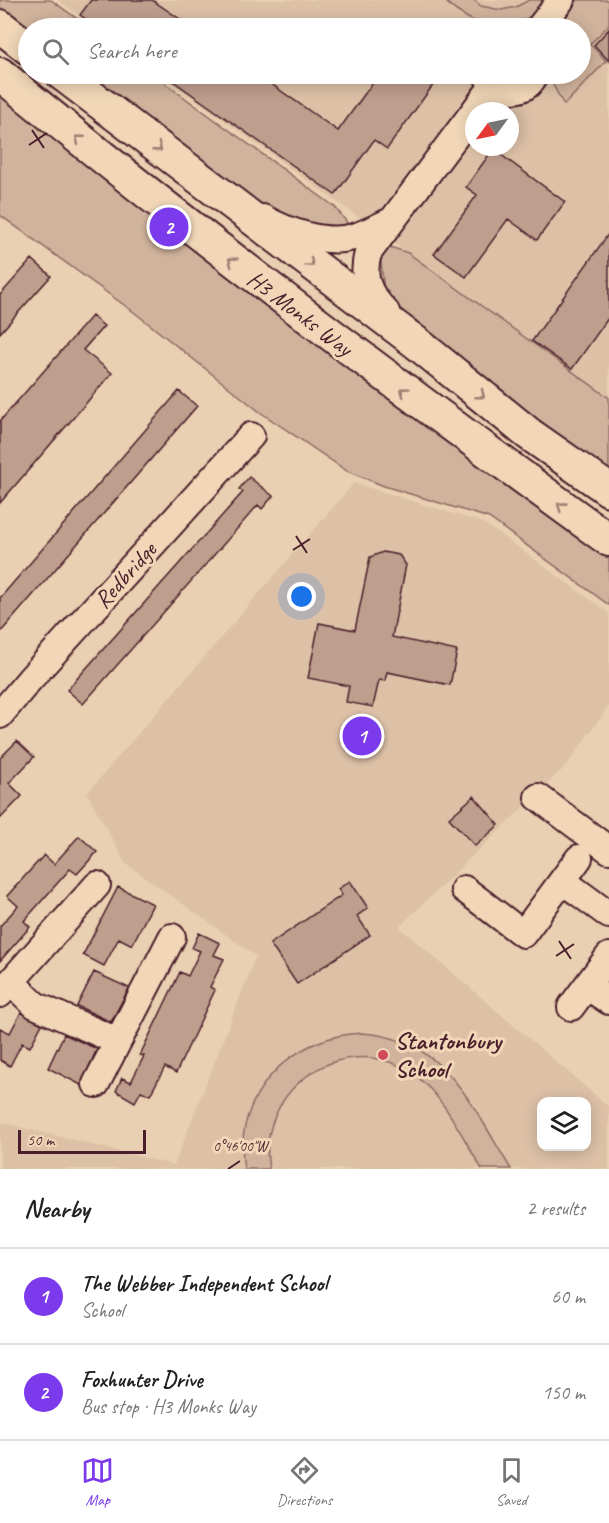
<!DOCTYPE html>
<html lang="en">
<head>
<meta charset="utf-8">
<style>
  :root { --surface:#fff; --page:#f6f6f6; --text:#222; --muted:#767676; --line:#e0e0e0; --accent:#7c3aed }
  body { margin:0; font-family:Caveat,sans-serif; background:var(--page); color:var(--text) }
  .controls { position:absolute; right:18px; bottom:18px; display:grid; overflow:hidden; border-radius:12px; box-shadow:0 3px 15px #0003 }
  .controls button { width:54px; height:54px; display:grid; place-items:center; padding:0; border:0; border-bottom:2px solid var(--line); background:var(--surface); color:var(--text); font:30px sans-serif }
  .compass { position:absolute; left:465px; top:102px; width:54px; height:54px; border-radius:50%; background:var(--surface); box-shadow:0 3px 15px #0003; rotate:237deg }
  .scale { position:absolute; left:18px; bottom:15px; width:128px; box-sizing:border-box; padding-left:6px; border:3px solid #4a1f2b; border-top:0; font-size:16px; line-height:21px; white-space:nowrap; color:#4a1f2b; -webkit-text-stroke:4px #f1d7b8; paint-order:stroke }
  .you { position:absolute; left:302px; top:597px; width:21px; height:21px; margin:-15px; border:4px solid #fff; border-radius:50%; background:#1a73e8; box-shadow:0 0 0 9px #1a73e833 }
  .badge { display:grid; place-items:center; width:39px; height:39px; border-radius:50%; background:var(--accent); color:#fff; font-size:20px; font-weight:700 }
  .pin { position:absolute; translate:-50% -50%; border:3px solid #fff; box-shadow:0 2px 6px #0006 }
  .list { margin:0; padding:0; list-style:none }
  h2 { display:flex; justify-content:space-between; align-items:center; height:78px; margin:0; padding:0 24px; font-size:26px }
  h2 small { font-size:20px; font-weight:400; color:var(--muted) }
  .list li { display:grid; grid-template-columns:39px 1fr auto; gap:18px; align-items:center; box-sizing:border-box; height:96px; padding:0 24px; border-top:2px solid var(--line) }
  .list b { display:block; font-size:22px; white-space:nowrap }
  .list p { margin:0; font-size:20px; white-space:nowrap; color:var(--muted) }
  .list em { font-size:20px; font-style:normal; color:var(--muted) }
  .icon { flex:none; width:33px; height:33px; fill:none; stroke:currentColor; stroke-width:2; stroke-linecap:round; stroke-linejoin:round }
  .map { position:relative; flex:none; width:609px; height:1169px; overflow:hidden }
  .search { position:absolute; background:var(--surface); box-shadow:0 3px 15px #0003; left:18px; right:18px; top:18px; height:66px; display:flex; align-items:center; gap:15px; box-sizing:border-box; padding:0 21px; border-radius:33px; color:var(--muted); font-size:22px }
  .sheet { height:270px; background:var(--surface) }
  nav { display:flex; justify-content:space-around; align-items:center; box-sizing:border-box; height:84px; border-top:2px solid var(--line); background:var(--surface); font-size:16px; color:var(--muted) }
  nav a { display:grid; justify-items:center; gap:3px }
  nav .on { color:var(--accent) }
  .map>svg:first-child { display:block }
</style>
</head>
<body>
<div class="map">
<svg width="609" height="1169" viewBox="0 0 609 1169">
  <rect width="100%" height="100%" fill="#ead0b2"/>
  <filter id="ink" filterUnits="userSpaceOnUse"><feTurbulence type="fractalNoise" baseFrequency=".0167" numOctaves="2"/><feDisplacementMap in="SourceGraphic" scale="12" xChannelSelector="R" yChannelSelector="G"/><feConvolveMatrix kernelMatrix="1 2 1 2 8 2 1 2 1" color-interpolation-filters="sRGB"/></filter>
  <g filter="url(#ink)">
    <!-- built -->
    <path fill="#ddc1a7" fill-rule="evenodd" d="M58 0H609V398L160 74H580V28H98ZM474 111H510V147H474Z
      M354 483 484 523 609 613V706L566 766 399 927 609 1107V1169H0V1122L174 1165 256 956 125 863 87 793ZM542 1102H586V1146H542Z"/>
    <!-- green -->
    <path fill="#d0b39c" stroke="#8d6964" stroke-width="1.5" d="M0 0H51L90 28 0 26Z
      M445 0H474L481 6 501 10 516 7 529 0H549C528 25 496 35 466 17 458 12 450 8 445 0Z
      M578 0H609V25L590 44 606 61 564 105 552 83V74H580V28H556L560 18Z
      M0 74 609 540V605L489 518 384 486 347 471 260 412 135 313 0 215Z
      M62 74H152L335 207 349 225 340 230 269 221Z
      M379 243 408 253 609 398V490L385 300Z
      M361 1033C445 1037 472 1106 511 1169H482C463 1139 445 1098 416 1076 348 1025 255 1087 269 1169H244C232 1096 290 1036 361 1033Z"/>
    <!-- building -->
    <path fill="#be9e8d" stroke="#4a1f2b" stroke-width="1.5" d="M91 0H152L193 28H99L80 15Z
      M609 29V61L594 45Z
      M163 74H257L338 131 379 74H441L387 149 374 140 335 195Z
      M493 149 565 202 537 240 508 219 466 277 434 254 477 195 466 187Z
      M609 233V317L572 369 532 341Z
      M32 259 51 276 0 333V295Z
      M92 316 104 326 83 350 112 373 0 503V421Z
      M179 391 197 406 0 633V598Z
      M249 477 273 496 262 509 258 505 83 704 67 690 243 492 239 489Z
      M383 552 399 555 406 565 392 637 457 651 450 685 387 672 385 681 379 680 373 707 346 702 349 686 308 678 319 623 355 630 370 557Z
      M17 741 34 757 9 783 22 796 0 819V758Z
      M474 796 499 825 475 846 449 818Z
      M79 836 97 852 77 874 70 869 24 921 30 927 0 961V926L18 906 7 896 44 855 54 864Z
      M350 881 368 908 357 916 370 935 297 984 270 944 342 895 338 889Z
      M118 887 153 904 132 945 119 938 104 966 83 955Z
      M199 933 220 943 214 955 224 959 210 987 215 990 176 1073 165 1067 150 1095 141 1091 135 1102 116 1091 122 1078 131 1082 144 1056 140 1055 180 972 188 976 200 951 192 948Z
      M94 972 129 988 111 1022 77 1006Z
      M21 1012 42 1024 30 1047 22 1043 10 1066 0 1060V1028L10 1033Z
      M64 1034 97 1049 81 1085 48 1068Z"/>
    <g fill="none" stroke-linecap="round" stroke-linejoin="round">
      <defs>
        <path id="minor" d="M539 28 561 0
          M486 74 493 86C509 93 528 92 535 74
          M263 218C288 232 325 245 354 237 366 233 378 227 389 222
          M386 312C368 294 361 278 368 253L493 86
          M0 715 30 679 251 436
          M538 797 609 850
          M563 881 609 915
          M464 889 523 934 579 858
          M11 982 35 1005 117 1041
          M587 986 609 1001
          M0 994 97 885
          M571 1007 609 956
          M96 1084 172 937"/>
        <path id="major" d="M0 26 28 48
          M0 74C198 237 402 390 609 540
          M62 74 418 344 529 434 609 490"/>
      </defs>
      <!-- minor casing -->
      <use href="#minor" stroke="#4a1f2b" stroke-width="30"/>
      <!-- major casing -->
      <use href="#major" stroke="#4a1f2b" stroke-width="36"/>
      <!-- minor -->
      <use href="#minor" stroke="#f1d7b8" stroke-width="26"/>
      <!-- major -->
      <use href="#major" stroke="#f1d7b8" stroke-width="32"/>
    </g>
    <!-- one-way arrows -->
    <defs><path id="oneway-chevron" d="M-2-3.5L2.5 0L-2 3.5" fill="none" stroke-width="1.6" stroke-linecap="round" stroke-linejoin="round" transform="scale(1.5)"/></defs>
    <g stroke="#9e7b72">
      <use href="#oneway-chevron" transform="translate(79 139) rotate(-141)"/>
      <use href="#oneway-chevron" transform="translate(158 148) rotate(38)"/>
      <use href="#oneway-chevron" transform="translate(232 261) rotate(-143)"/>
      <use href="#oneway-chevron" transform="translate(310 263) rotate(37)"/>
      <use href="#oneway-chevron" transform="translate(404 391) rotate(-143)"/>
      <use href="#oneway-chevron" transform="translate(481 395) rotate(39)"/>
      <use href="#oneway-chevron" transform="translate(561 506) rotate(-144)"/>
    </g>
  </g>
  <!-- ticks -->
  <path fill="none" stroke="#4a1f2b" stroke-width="2" d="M32 130 44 148M29 145 47 133M296 536 307 553M293 550 310 539M559 941 571 959M556 956 574 944M228 1169 240 1161"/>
  <!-- markers -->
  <circle fill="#d1495b" stroke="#f1d7b8" stroke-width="2" cx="383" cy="1055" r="6"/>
  <g text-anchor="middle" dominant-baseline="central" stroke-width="6" stroke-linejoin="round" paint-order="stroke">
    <!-- street labels -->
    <g font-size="24" fill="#4a1f2b" stroke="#f1d7b8">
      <text transform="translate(300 313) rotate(37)">H3 Monks Way</text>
      <text transform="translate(125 575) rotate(-48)">Redbridge</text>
    </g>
    <!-- poi labels -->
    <g font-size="24" font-weight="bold" fill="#4a1f2b" stroke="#f1d7b8" text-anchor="start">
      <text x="395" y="1041">Stantonbury<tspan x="395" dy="28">School</tspan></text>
    </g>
  </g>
  <g font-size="15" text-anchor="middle" fill="#4a1f2b" stroke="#f1d7b8" stroke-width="6" stroke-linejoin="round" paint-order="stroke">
    <text x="240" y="1151">0°46'00"W</text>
  </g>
</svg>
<div class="controls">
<button><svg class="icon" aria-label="layers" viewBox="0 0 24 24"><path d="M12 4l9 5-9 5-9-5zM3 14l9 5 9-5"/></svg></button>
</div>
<svg class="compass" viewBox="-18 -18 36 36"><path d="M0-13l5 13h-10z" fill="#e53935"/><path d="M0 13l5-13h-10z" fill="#767676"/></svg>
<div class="scale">50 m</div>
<div class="you"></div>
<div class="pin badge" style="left:362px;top:736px">1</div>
<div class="pin badge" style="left:169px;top:227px">2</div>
<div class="search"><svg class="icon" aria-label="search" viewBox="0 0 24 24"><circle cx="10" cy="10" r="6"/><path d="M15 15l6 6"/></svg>Search here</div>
</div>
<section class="sheet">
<h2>Nearby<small>2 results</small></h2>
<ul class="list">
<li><span class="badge">1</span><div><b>The Webber Independent School</b><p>School</p></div><em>60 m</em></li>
<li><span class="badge">2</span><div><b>Foxhunter Drive</b><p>Bus stop · H3 Monks Way</p></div><em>150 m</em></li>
</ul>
</section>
<nav>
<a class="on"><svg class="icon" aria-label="map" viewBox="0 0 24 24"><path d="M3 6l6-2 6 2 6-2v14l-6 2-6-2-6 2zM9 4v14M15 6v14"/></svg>Map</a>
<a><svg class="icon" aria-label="directions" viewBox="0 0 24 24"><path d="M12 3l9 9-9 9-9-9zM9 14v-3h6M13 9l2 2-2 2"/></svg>Directions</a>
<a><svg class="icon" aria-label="saved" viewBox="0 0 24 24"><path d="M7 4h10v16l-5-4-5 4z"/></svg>Saved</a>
</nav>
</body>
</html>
